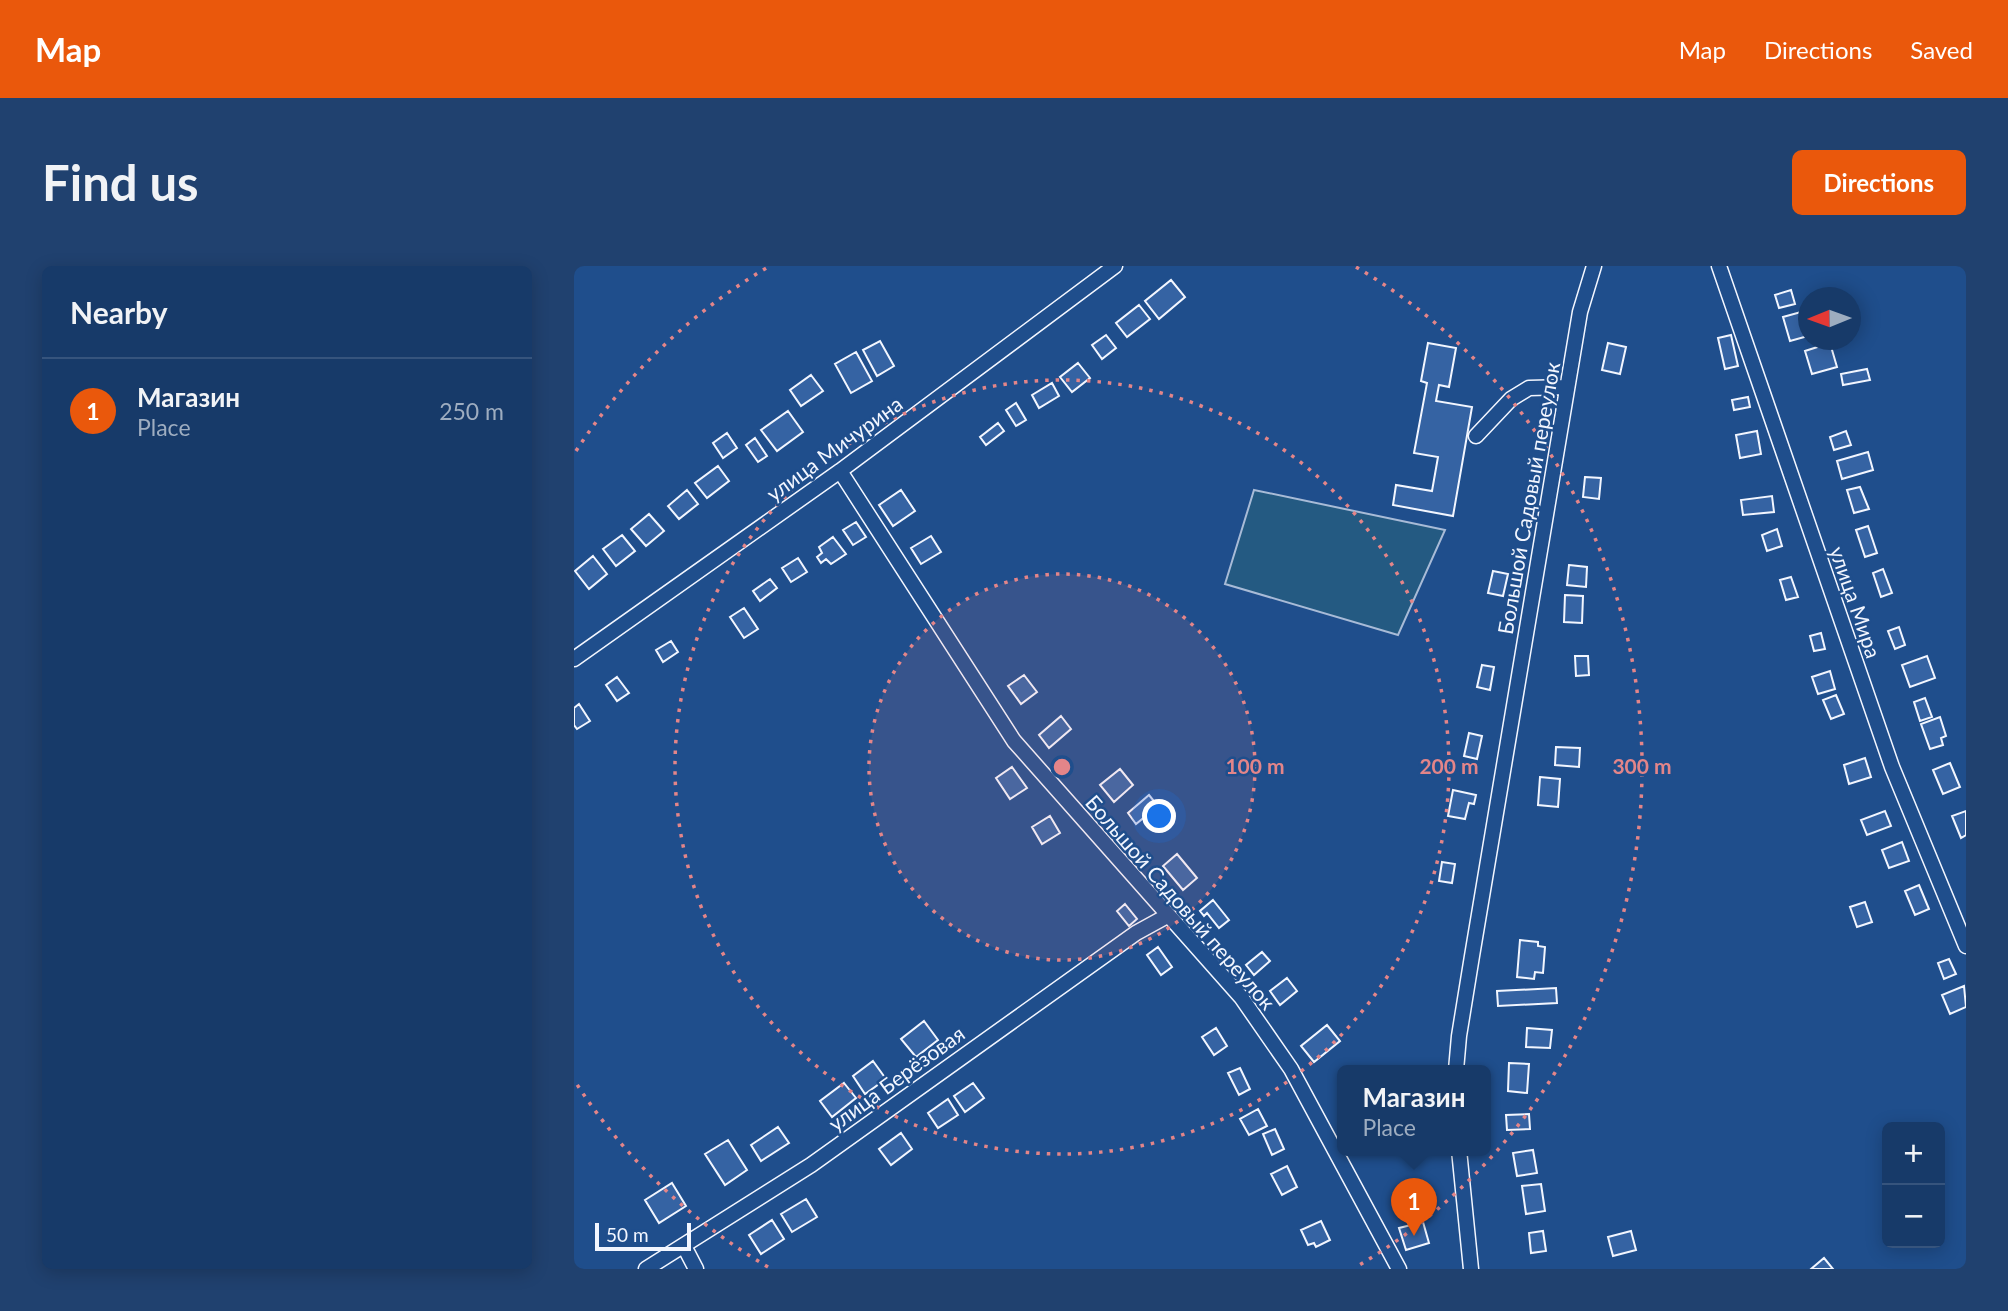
<!DOCTYPE html>
<html lang="en">
<head>
<meta charset="utf-8">
<style>
  :root { --surface:#173a69; --page:#20416f; --text:#f1f3f6; --muted:#9eadc0; --line:#36547d; --accent:#ea580c }
  body { margin:0; font-family:Lato,sans-serif; background:var(--page); color:var(--text) }
  .controls { position:absolute; right:21px; bottom:21px; display:grid; overflow:hidden; border-radius:10px; box-shadow:0 4px 18px #0003 }
  .controls button { width:63px; height:63px; display:grid; place-items:center; padding:0; border:0; border-bottom:2px solid var(--line); background:var(--surface); color:var(--text); font:35px sans-serif }
  .compass { position:absolute; left:1224px; top:21px; width:63px; height:63px; border-radius:50%; background:var(--surface); box-shadow:0 4px 18px #0003; rotate:269deg }
  .scale { position:absolute; left:21px; bottom:18px; width:96px; box-sizing:border-box; padding-left:7px; border:4px solid #f2f6ff; border-top:0; font-size:19px; line-height:24px; white-space:nowrap; color:#f2f6ff; -webkit-text-stroke:5px #1f4e8c; paint-order:stroke }
  .you { position:absolute; left:586px; top:551px; width:24px; height:24px; margin:-18px; border:5px solid #fff; border-radius:50%; background:#1a73e8; box-shadow:0 0 0 10px #1a73e833 }
  .badge { display:grid; place-items:center; width:46px; height:46px; border-radius:50%; background:var(--accent); color:#fff; font-size:23px; font-weight:700 }
  .pin { position:absolute; translate:-50% -58px; filter:drop-shadow(0 2px 4px #0008) }
  .pin::after { content:''; position:absolute; top:37px; width:24px; height:21px; background:inherit; clip-path:polygon(0 0,100% 0,50% 100%) }
  .popup { position:absolute; left:763px; top:799px; width:154px; height:91px; box-sizing:border-box; display:grid; place-content:center; border-radius:10px; background:var(--surface); filter:drop-shadow(0 2px 5px #0005); font-size:23px; white-space:nowrap; color:var(--muted) }
  .popup b { font-size:26px; color:var(--text) }
  .popup::after { content:''; position:absolute; left:50%; top:100%; margin-left:-14px; border:14px solid transparent; border-top-color:var(--surface) }
  .list { margin:0; padding:0; list-style:none }
  h2 { display:flex; justify-content:space-between; align-items:center; height:91px; margin:0; padding:0 28px; font-size:30px }
  h2 small { font-size:23px; font-weight:400; color:var(--muted) }
  .list li { display:grid; grid-template-columns:46px 1fr auto; gap:21px; align-items:center; box-sizing:border-box; height:105px; padding:0 28px; border-top:2px solid var(--line) }
  .list b { display:block; font-size:26px; white-space:nowrap }
  .list p { margin:0; font-size:23px; white-space:nowrap; color:var(--muted) }
  .list em { font-size:23px; font-style:normal; color:var(--muted) }
  .map { position:relative; flex:none; width:1392px; height:1003px; overflow:hidden; border-radius:10px }
  header { display:flex; align-items:center; gap:42px; box-sizing:border-box; height:98px; padding:0 35px; background:var(--accent); color:#fff }
  header strong { font-size:33px }
  nav { display:flex; gap:38px; margin-inline-start:auto; font-size:24px }
  .intro { display:flex; align-items:center; justify-content:space-between; box-sizing:border-box; height:168px; padding:0 42px }
  h1 { margin:0; font-size:49px }
  .button { padding:18px 32px; border-radius:10px; background:var(--accent); color:#fff; font-size:24px; font-weight:700 }
  main { display:flex; gap:42px; padding:0 42px }
  aside { flex:1; background:var(--surface); border-radius:10px; box-shadow:0 4px 18px #0003 }
  .map>svg:first-child { display:block }
</style>
</head>
<body>
<header>
<strong>Map</strong>
<nav><a>Map</a><a>Directions</a><a>Saved</a></nav>
</header>
<div class="intro"><h1>Find us</h1><a class="button">Directions</a></div>
<main>
<aside>
<h2>Nearby<small></small></h2>
<ul class="list">
<li><span class="badge">1</span><div><b>Магазин</b><p>Place</p></div><em>250 m</em></li>
</ul>
</aside>
<div class="map">
<svg width="1392" height="1003" viewBox="0 0 1392 1003">
  <rect width="100%" height="100%" fill="#1f4e8c"/>
  <!-- green -->
  <path fill="#245a82" stroke="#a8bbd7" stroke-width="2" d="M680 224 871 264 824 369 651 318Z"/>
  <!-- building -->
  <path fill="#3563a3" stroke="#f2f6ff" stroke-width="2" d="M597 14 611 31 585 53 571 35Z
    M1217 24 1221 38 1205 42 1201 29Z
    M565 39 576 53 553 71 542 57Z
    M1234 44V70L1216 75 1209 51Z
    M532 69 542 82 528 93 518 79Z
    M1157 69 1164 100 1151 103 1144 72Z
    M306 75 320 100 303 110 289 84Z
    M854 77 882 82 875 121 865 119 862 135 898 141 879 250 819 239 822 219 858 225 864 191 840 187 853 117 847 115Z
    M1034 77 1052 81 1046 108 1028 104Z
    M1256 77 1263 101 1238 108 1231 85Z
    M282 86 298 115 277 127 261 98Z
    M504 97 516 112 498 126 486 111Z
    M1293 103 1296 114 1269 119 1267 108Z
    M237 109 249 125 227 140 216 124Z
    M478 117 485 130 465 142 458 129Z
    M1174 131 1176 141 1160 144 1158 134Z
    M442 137 452 154 442 160 432 144Z
    M214 145 229 166 203 185 187 164Z
    M424 157 430 165 412 179 406 171Z
    M1183 165 1187 188 1166 192 1162 169Z
    M1272 165 1277 179 1260 184 1256 171Z
    M153 167 163 182 149 192 139 177Z
    M181 172 193 190 184 196 172 179Z
    M1294 186 1299 204 1268 213 1263 195Z
    M144 200 155 215 133 232 121 217Z
    M1011 211 1027 212 1025 233 1009 231Z
    M1286 221 1295 243 1280 247 1273 224Z
    M113 224 124 238 105 253 94 240Z
    M327 224 341 245 319 260 305 239Z
    M1198 230 1200 246 1169 249 1167 234Z
    M75 248 90 265 72 280 57 263Z
    M282 256 292 271 279 279 269 264Z
    M1294 260 1303 287 1291 291 1282 264Z
    M1203 263 1208 280 1193 285 1188 269Z
    M48 269 61 285 42 300 29 283Z
    M357 270 367 286 347 298 337 282Z
    M259 271 272 288 257 298 252 293 247 297 243 291 248 287 245 281Z
    M19 290 33 308 15 323 1 305Z
    M224 292 233 306 217 316 208 302Z
    M995 299 1013 301 1012 321 993 319Z
    M1309 303 1318 327 1307 331 1299 307Z
    M919 305 934 308 929 330 914 327Z
    M1217 311 1224 331 1212 334 1206 314Z
    M196 313 203 322 186 335 179 325Z
    M991 329 1009 330 1008 357 990 356Z
    M170 342 184 363 170 372 156 351Z
    M1325 361 1331 379 1321 383 1314 365Z
    M1247 367 1251 383 1240 385 1236 370Z
    M97 375 104 386 89 396 82 384Z
    M1001 390H1014L1015 409 1002 410Z
    M1353 390 1361 412 1336 421 1328 399Z
    M908 399 920 401 916 424 903 421Z
    M1256 405 1261 423 1244 428 1238 411Z
    M450 409 463 426 447 438 434 420Z
    M43 411 55 427 43 435 32 419Z
    M1262 429 1270 448 1257 453 1249 434Z
    M1351 432 1358 451 1346 455 1340 436Z
    M5 438 16 455 3 463 0 459V442Z
    M487 450 497 463 475 482 465 469Z
    M1366 451 1372 470 1367 472 1369 479 1356 483 1347 458Z
    M895 467 908 470 903 493 890 490Z
    M982 481 1006 482 1005 501 981 499Z
    M1291 492 1297 511 1275 518 1270 499Z
    M1376 497 1386 521 1369 528 1359 504Z
    M438 501 453 522 436 533 422 512Z
    M546 503 559 519 540 536 526 519Z
    M966 511 986 513 984 541 964 539Z
    M879 524 902 529 900 538 895 537 891 553 874 550Z
    M575 529 584 540 562 558 554 547Z
    M1311 545 1317 560 1293 569 1287 554Z
    M1392 545V569L1387 572 1378 550Z
    M476 550 486 567 468 578 458 561Z
    M1328 576 1335 595 1315 602 1308 584Z
    M603 588 623 612 609 624 589 600Z
    M868 596 881 598 878 617 865 615Z
    M1345 619 1355 643 1341 649 1331 625Z
    M639 634 655 654 645 662 633 647 630 650 626 645Z
    M1291 636 1298 656 1283 661 1276 641Z
    M551 638 563 653 555 660 543 645Z
    M946 674 964 676V680L971 681 969 707 961 706 960 713 943 711Z
    M584 681 598 701 587 709 573 689Z
    M688 686 696 695 680 709 672 699Z
    M1375 693 1382 708 1370 713 1364 697Z
    M713 712 723 725 706 739 696 725Z
    M1390 720 1392 741 1376 748 1368 729Z
    M982 722 983 737 924 740 923 725Z
    M350 755 364 774 342 791 327 773Z
    M753 759 766 775 740 796 727 780Z
    M642 762 653 780 640 789 628 771Z
    M953 762 978 764 976 782 952 781Z
    M299 795 312 813 291 828 279 810Z
    M935 797 955 798 953 827 934 825Z
    M666 802 676 823 665 829 654 807Z
    M270 817 282 832 258 851 246 835Z
    M399 817 410 832 391 846 380 830Z
    M374 833 384 849 364 862 354 847Z
    M684 843 693 860 675 869 666 853Z
    M955 848 956 863 933 864 932 849Z
    M204 861 215 877 187 895 177 879Z
    M701 863 710 883 698 889 689 868Z
    M327 867 338 883 317 899 305 883Z
    M154 874 173 904 151 919 131 888Z
    M959 884 963 907 943 910 939 887Z
    M713 900 723 921 708 929 697 908Z
    M98 917 112 940 85 957 71 934Z
    M967 918 971 945 952 948 948 920Z
    M232 933 243 951 218 966 207 948Z
    M198 954 210 973 187 988 175 969Z
    M747 955 756 974 742 981 740 977 734 979 727 964Z
    M849 956 855 977 832 984 825 962Z
    M969 965 972 985 957 987 955 967Z
    M1057 965 1062 984 1039 990 1034 971Z
    M1250 992 1259 1003H1237Z"/>
  <g fill="none" stroke-linecap="round" stroke-linejoin="round">
    <defs>
      <path id="minor" d="M1145 0 1318 501 1392 680
        M902 170 937 133 955 122 993 121
        M266 205 440 475 667 731 717 803 825 1003
        M0 393 266 205 541 0
        M882 804 885 770 898 690 1006 46 1020 0
        M885 884 897 1003
        M110 980 122 1003
        M72 1003 237 899 562 667 593 650"/>
    </defs>
    <!-- minor casing -->
    <use href="#minor" stroke="#f2f6ff" stroke-width="17"/>
    <!-- minor -->
    <use href="#minor" stroke="#1f4e8c" stroke-width="14"/>
  </g>
  <!-- distance rings -->
  <circle cx="488" cy="501" r="193" fill="#e38589" fill-opacity=".12"/>
  <g fill="none" stroke="#e38589" stroke-width="3.5" stroke-dasharray="3.5 7">
    <circle cx="488" cy="501" r="193"/>
    <circle cx="488" cy="501" r="387"/>
    <path d="M194 1001A580 580 0 0 1 2 817M2 185A580 580 0 0 1 194 1M782 1A580 580 0 0 1 782 1001"/>
  </g>
  <g text-anchor="middle" dominant-baseline="central" stroke-width="5" stroke-linejoin="round" paint-order="stroke">
    <!-- street labels -->
    <g font-size="21" fill="#f2f6ff" stroke="#1f4e8c">
      <text transform="translate(260 182) rotate(-36)">улица Мичурина</text>
      <text transform="translate(954 232) rotate(-80)">Большой Садовый переулок</text>
      <text transform="translate(1282 336) rotate(71)">улица Мира</text>
      <text transform="translate(607 636) rotate(49)">Большой Садовый переулок</text>
      <text transform="translate(322 812) rotate(-36)">улица Берёзовая</text>
    </g>
  </g>
  <circle cx="488" cy="501" r="10" fill="#e38589" stroke="#1f4e8c" stroke-width="3.5"/>
  <g font-size="21" text-anchor="middle" font-weight="bold" fill="#e38589" stroke="#1f4e8c" stroke-width="5" stroke-linejoin="round" paint-order="stroke">
    <text x="681" y="508">100 m</text>
    <text x="875" y="508">200 m</text>
    <text x="1068" y="508">300 m</text>
  </g>
</svg>
<div class="controls">
<button>+</button>
<button>−</button>
</div>
<svg class="compass" viewBox="-18 -18 36 36"><path d="M0-13l5 13h-10z" fill="#e53935"/><path d="M0 13l5-13h-10z" fill="#9eadc0"/></svg>
<div class="scale">50 m</div>
<div class="you"></div>
<div class="pin badge" style="left:840px;top:970px">1</div>
<div class="popup"><b>Магазин</b>Place</div>
</div>
</main>
</body>
</html>
